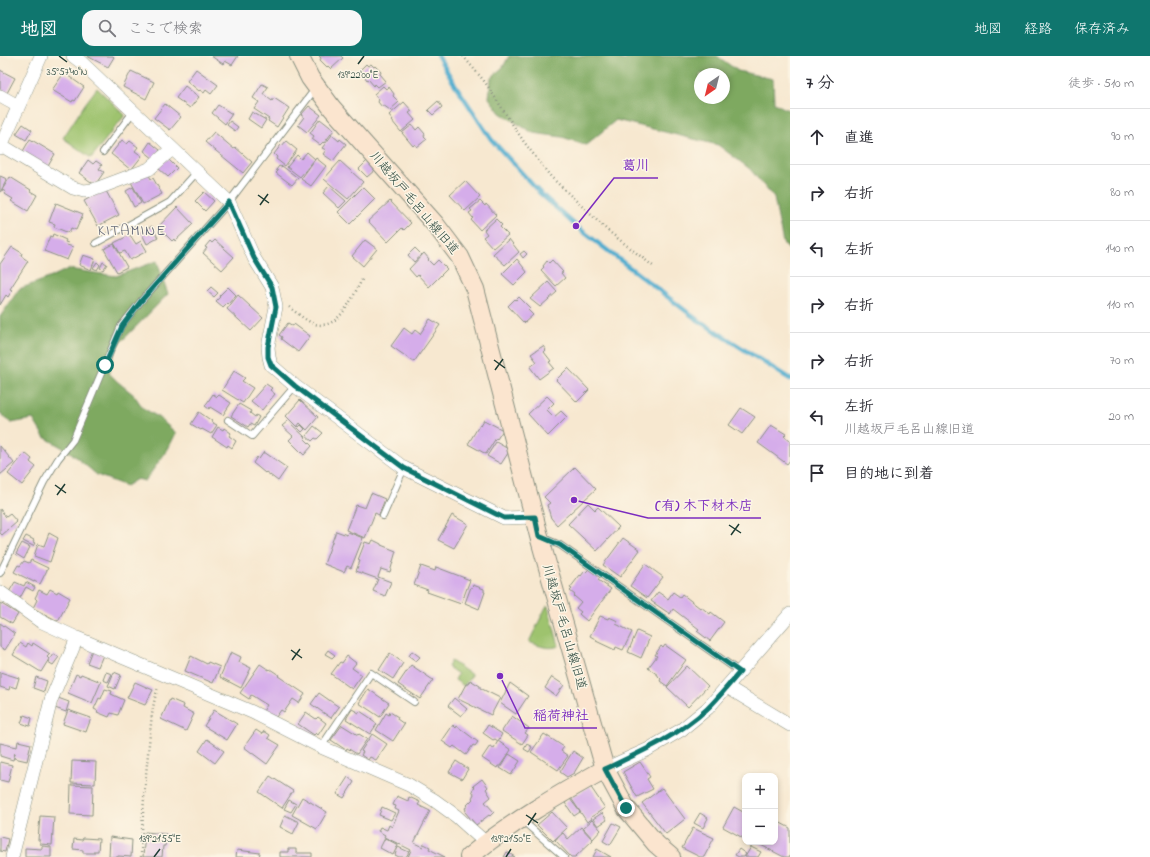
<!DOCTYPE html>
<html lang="ja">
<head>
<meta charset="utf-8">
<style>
  :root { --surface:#fff; --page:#f7f7f7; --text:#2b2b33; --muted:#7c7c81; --line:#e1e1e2; --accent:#0f766e }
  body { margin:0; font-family:"Indie Flower","Klee One",sans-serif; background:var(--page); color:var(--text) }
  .controls { position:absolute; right:12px; bottom:12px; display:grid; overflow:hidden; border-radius:8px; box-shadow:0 2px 6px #0003 }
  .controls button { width:36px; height:36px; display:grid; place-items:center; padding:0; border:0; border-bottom:1px solid var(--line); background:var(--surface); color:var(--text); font:20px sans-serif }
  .compass { position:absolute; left:694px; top:12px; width:36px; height:36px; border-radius:50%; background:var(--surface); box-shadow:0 2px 6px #0003; rotate:215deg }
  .stop { position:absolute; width:12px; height:12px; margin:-9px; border:3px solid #0f766e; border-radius:50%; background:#fff }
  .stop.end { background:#0f766e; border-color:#fff; box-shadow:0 1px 4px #0008 }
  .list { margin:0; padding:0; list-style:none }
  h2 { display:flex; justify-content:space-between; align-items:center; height:52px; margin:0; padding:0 16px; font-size:17px }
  h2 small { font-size:13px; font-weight:400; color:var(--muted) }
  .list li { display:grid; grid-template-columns:26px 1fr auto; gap:12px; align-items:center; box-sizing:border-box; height:56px; padding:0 16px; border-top:1px solid var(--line) }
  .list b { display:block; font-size:15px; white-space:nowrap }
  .list p { margin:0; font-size:13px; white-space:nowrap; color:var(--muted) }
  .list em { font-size:13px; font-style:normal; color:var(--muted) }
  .icon { flex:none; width:22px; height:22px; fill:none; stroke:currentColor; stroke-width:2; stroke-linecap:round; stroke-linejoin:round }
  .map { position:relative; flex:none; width:790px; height:801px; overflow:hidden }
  header { display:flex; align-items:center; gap:24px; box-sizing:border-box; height:56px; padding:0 20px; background:var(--accent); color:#fff }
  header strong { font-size:19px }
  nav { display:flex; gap:22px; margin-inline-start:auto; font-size:14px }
  .search { width:280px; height:36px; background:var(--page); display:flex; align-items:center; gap:10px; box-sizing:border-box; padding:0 14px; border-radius:12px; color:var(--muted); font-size:15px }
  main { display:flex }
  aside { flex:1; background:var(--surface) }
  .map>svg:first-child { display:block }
</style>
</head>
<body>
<header>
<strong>地図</strong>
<div class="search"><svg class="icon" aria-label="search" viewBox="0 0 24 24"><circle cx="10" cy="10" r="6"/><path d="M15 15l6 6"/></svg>ここで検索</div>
<nav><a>地図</a><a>経路</a><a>保存済み</a></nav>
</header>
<main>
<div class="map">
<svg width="790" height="801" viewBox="0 0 790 801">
  <rect width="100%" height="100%" fill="#fcf5e5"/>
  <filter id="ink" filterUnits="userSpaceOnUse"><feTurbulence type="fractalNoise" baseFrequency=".025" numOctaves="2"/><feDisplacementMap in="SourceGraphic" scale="8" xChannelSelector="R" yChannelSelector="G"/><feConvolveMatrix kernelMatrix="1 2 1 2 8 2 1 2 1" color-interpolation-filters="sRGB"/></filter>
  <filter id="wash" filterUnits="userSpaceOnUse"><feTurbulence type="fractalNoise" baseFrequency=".012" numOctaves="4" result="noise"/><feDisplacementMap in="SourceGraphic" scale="16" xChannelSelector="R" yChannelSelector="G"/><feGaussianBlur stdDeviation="0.9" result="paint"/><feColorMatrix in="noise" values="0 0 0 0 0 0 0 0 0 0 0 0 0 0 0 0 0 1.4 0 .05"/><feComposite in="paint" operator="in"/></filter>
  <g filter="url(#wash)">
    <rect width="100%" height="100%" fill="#f7e8d0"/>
    <!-- green -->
    <path fill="#9ec36e" stroke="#5e8051" d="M97 32 125 59 91 102 63 82 85 48Z
      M548 550 559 590C548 594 540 590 529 586L546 551Z
      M451 605 472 619 464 630 455 624 458 618 448 611Z"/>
    <!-- forest -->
    <path fill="#7ea961" stroke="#4e734a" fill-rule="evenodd" d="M509 0H615L625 5 628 0H717L738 15 773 23 774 47 790 55V195L783 187 774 142 750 113 718 89 616 64 586 89 562 81 533 77 500 57 489 42 491 22 503 11ZM700 18H724V42H700Z
      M157 205 168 238 116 291 109 317 118 326 134 339 143 352 158 361 176 377 168 393 145 425 137 423 126 430 97 419 70 396 44 381 33 363 11 367 0 357V261L19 233 49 222 68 213 116 220Z"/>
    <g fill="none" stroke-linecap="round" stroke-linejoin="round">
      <!-- stream -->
      <path stroke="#51adcf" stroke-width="4.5" d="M438 0 452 24 491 83 539 136 576 170 695 262 790 323"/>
    </g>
    <g id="blocks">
      <!-- building -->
      <path fill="#d5adea" d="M87 0H113L114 1 108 11Z
        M211 0H238L232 9 225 5 223 8Z
        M319 0H341L343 2 331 13 328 10 327 11 320 4 321 2Z
        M366 8 368 10 371 8 374 11 375 10 381 16 380 18 386 25 378 31 375 28 374 30 368 23 367 24 360 14Z
        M196 13 218 29 211 38 206 34 204 37 200 34 199 35 187 25Z
        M0 14 15 22 7 37 0 33Z
        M131 15 154 26 146 43 123 31Z
        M64 17 84 31 75 45 73 44 72 46 52 34Z
        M262 28 268 31 263 38 272 45 274 42 289 52 277 71 268 65 269 63 254 53 259 46 253 42Z
        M185 30 199 41 190 52 176 42Z
        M383 30 386 33 389 31 394 38 393 40 399 46 390 54 383 49 382 51 378 46 379 44 374 38Z
        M438 45 442 51 433 59 428 54Z
        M404 46 412 55 409 57 415 64 401 76 392 65 393 64 389 59Z
        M165 48 181 61 170 74 154 62Z
        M218 49 232 58 225 68 212 57Z
        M309 50 321 59 307 76 298 69 304 61 301 59Z
        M252 56 266 64 261 72 248 63Z
        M320 63 334 74 324 87 323 86 320 89 312 83 314 80 310 77Z
        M230 65 238 71 235 75 227 69Z
        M23 68 32 74 26 84 16 78Z
        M412 69 416 74 419 71 425 78 424 80 427 83 417 91 415 88 413 90 402 77Z
        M214 76 234 93 235 91 252 106 243 117 205 86Z
        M332 79 339 85 340 83 346 88 333 105 323 98 326 94 322 92Z
        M30 83 55 98 47 112 22 97Z
        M122 84 127 88 130 85 138 91 135 95 142 100 131 114 111 98Z
        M286 85 297 94 285 110 276 103 277 101 274 98 281 89 282 90Z
        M150 86 160 94 154 103 144 95Z
        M307 96 315 103 300 121 287 111 297 99 301 103Z
        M167 102 177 112 168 121 158 112Z
        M316 102 326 110 311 130 301 123Z
        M88 104 93 108 96 105 102 109 99 113 104 116 95 129 79 117Z
        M340 105 363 126 348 143 324 123Z
        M367 105 375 114 367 121 359 113Z
        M279 110 281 111 282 110 298 122 292 129 276 117 278 115 276 114Z
        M148 117 151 123 153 122 162 138 143 148 131 126Z
        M0 120 7 123 0 137Z
        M10 121 31 134 30 135 37 139 28 155 11 145 13 143 5 138 6 136 2 134Z
        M465 125 480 141 465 155 450 139Z
        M329 130 346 145 339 152 323 137Z
        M133 131 141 147 134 151 126 135Z
        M363 131 375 143 350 168 338 156Z
        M105 133 119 159 98 170 84 145Z
        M204 136 214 145 205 155 195 145Z
        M390 145 411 167 404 174 402 172 388 186 368 165Z
        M480 145 485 150 486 148 496 159 480 174 471 164 473 162 469 157 472 155 470 153Z
        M56 147 83 158 76 174 71 172 69 177 54 171 55 168 49 166Z
        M177 151 193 168 175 185 174 183 172 185 158 171Z
        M496 163 502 169 500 171 508 179 493 192 483 181 487 178 484 174Z
        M152 170 158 182 147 188 141 176Z
        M53 178 66 184 65 186 68 187 67 189 73 191 67 204 44 195 50 180 52 181Z
        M130 179 136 188 141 185 147 195 130 204 125 195 120 197 114 187Z
        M509 183 519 196 505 209 493 198Z
        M215 184 234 201 222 214 203 197 207 192 205 191 210 185 212 187Z
        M365 184 377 193 363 210 352 200Z
        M114 188 127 211 117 216 104 193Z
        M12 191 22 197 21 200 28 205 10 233 12 234 8 241 6 239 0 249V208Z
        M415 192 422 199 414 206 408 199Z
        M524 195 527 198 523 202 520 198Z
        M424 197 429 203 428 204 433 209 438 204 447 213 429 231 418 219 416 221 409 213Z
        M83 199 95 203 91 214 79 209Z
        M517 203 527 216 514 229 502 218Z
        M552 204 563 216 561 217 565 222 556 230 541 214 544 211 543 210 547 205 549 207Z
        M97 206 100 209 97 214 93 212Z
        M103 206 107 208 103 214 100 212Z
        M548 226 557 236 540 251 530 243Z
        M211 231 218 237 214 241 207 235Z
        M228 231 236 239 228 248 227 247 223 251 216 245 220 241 223 244 219 240Z
        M238 239 263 262 251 275 227 253Z
        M519 241 530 252 528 254 533 259 524 267 508 250 515 243 516 244Z
        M430 263 440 269 414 306 391 290 404 272 412 278 415 274 420 278Z
        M288 267 293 270 294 268 310 280 298 296 281 283 282 281 279 279Z
        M543 290 546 294 544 296 551 305 549 306 554 312 539 323 530 311 537 306 531 298Z
        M568 312 589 334 577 346 556 324Z
        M234 315 245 322 242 325 253 332 243 347 222 334Z
        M266 328 272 332 270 334 275 338 262 354 251 345Z
        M213 338 217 341 219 339 231 347 223 359 210 351 209 353 205 350Z
        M547 340 554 347 547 354 554 361 561 355 567 361 548 380 528 358Z
        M300 344 318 361 307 374 300 367 297 371 286 360Z
        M239 348 251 355 250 357 255 361 256 359 259 361 254 370 250 368 248 371 231 360Z
        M741 352 755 361 742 378 729 369Z
        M199 356 212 365 211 366 217 369 211 378 202 373 201 374 191 368Z
        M484 364 503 374 497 383 496 382 486 398 468 388 480 368 481 369Z
        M288 365 305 381 304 382 312 390 304 399 289 384 293 380 282 370Z
        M301 369 305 373 302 376 298 372Z
        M771 369 786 378 784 380 790 385V404L787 408 758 387Z
        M314 370 323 377 317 383 315 382 312 385 306 380Z
        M218 371 223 374 224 372 231 377 229 380 236 385 232 392 228 389 227 391 212 381Z
        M496 386 510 394 501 408 487 400Z
        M0 390 14 407 0 419Z
        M264 396 287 412 278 425 266 416 265 417 253 407 257 401 259 403Z
        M25 397 32 403 30 406 36 411 22 429 8 418Z
        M575 411 596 433 557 469 551 462 547 449 550 447 544 441Z
        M371 437 385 443 379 459 375 457 365 482 346 474 356 449 365 452Z
        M588 447 595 454 598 451 619 471 597 495 568 468Z
        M0 453 6 461 10 458 17 466 2 479 0 477Z
        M452 459 468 468 454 492 438 484Z
        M336 475 347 479 348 476 363 482 351 512 347 510 344 516 324 508Z
        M49 477 58 482 50 506 34 500 38 488 44 490Z
        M26 480 34 484 33 486 35 487 33 490 23 485Z
        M623 482 640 494 620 521 603 509Z
        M373 484 381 488V489L396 495 390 516 381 513 378 521 391 526 385 540 373 535 378 523 356 515 360 505 358 504 365 486 371 488Z
        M22 487 30 491 24 503 16 498Z
        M31 504 48 512 40 528 34 525V526L14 516 18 509 20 510 24 505 29 507Z
        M645 508 663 521 647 542 630 530Z
        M421 510 435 515 436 511 470 524 461 548 427 536 428 534 414 529Z
        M589 513 600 521 598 524 611 533 587 565 579 558 581 556 576 552 581 546 574 540 575 539 570 535 572 533 570 532 580 519 581 520 584 516 585 517Z
        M15 526 24 530 26 526 35 531 33 535 26 531 20 542 9 536Z
        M473 529 484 533V536H485L479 553 465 547 471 531 472 532Z
        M50 533 57 537 58 535 70 542 58 565 33 552 37 544 35 542 39 534 47 538Z
        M658 536 668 543 673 536 680 541 682 538 700 552 701 551 710 558 711 556 724 566 710 585 697 575 699 573 673 553 670 558 651 545Z
        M0 547 18 558 12 568 0 561Z
        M600 560 608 563 609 561 618 565 616 568 632 576 623 594 616 591 615 594 596 585 597 584 590 580Z
        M0 567 15 578 5 594 0 591Z
        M637 575 650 581 641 602 628 596Z
        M20 587 26 591 28 587 32 590 33 587 50 598 47 601 49 603 41 616 13 599Z
        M665 589 686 604 667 630 660 625 661 623 658 620V619L648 612 657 600 655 599 661 590 663 592Z
        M92 594 103 599 98 611 87 607Z
        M328 594 335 599 332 602 325 598Z
        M412 595 420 601 416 605 409 600Z
        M231 596 241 601 239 606 251 612 241 632 220 621Z
        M390 597 403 607 393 623 379 614Z
        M53 598 59 601 53 609 48 606Z
        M191 600 207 608 208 606 220 611 213 627 185 615Z
        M347 600 356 607 352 612 362 619 352 633 331 618 340 606 342 607Z
        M260 608 269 614 270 613 279 619 278 620 305 638 299 647 293 643 284 656 281 654 276 661 263 655 267 649 251 639 249 643 240 637Z
        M411 609 433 624 420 643 398 628Z
        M687 610 708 630 688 651 667 631Z
        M0 616 19 622 16 632 10 630 9 634 0 631Z
        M106 616 112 618 108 626 103 624Z
        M114 616 121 619 115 633 108 630Z
        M500 616 504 618 502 623 497 621Z
        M76 618 80 620 81 618 101 626 92 647 68 637Z
        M36 621 47 625 44 636 33 632Z
        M552 621 564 629 556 640 545 632Z
        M470 624 480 630V632L500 642 491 659 458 643 466 628H468Z
        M135 626 153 634 145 649 127 642Z
        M510 627 528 640 516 658 500 647Z
        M105 633 112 635 111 638 124 644 118 659 111 657 109 661 97 656 98 655 94 653 99 642 101 643Z
        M368 633 389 647 380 661 359 647Z
        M319 637 339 651 331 662 311 648Z
        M58 642 69 646 66 656 55 652Z
        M454 642 467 653 461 660 448 650Z
        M170 643 184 649 183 652 194 658 186 675 161 663Z
        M352 653 359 657 360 655 372 663 371 664 377 668 370 678 346 663Z
        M68 654 91 662 86 676 63 668Z
        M214 654 237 668 227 684 204 670Z
        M306 656 316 663 318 661 326 667 318 679 316 677 314 679 298 668Z
        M390 656 398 661 397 663 404 668 393 685 376 674 386 657 389 659Z
        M24 659 32 662 30 670 21 667Z
        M512 660 529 672 525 677 528 679 522 688 502 675Z
        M342 669 358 679 359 678 367 683 357 698 347 692 346 694 331 684Z
        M453 669 456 672 457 670 478 686 475 690 473 689 466 699 454 690 452 692 442 685Z
        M488 669 502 678 498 685 495 683 493 684 483 677Z
        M256 674 262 678 264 675 270 679 268 682 280 689 267 708 244 691Z
        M372 678 387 688 376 704 370 701 368 704 361 699 363 696 361 695Z
        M544 678 564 691 561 695 568 700 558 714 531 696Z
        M207 683 224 695 215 707 199 695Z
        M18 685 31 688 27 705 14 702 15 697 13 704 0 700V687L17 691Z
        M498 685 511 694 500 710H498L497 712 482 702 490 690 494 692Z
        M527 688 532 691 529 696 524 693Z
        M573 695 583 702 574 717 567 721 560 716Z
        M509 698 520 705 511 719 500 712Z
        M72 705 96 706 95 728 71 727Z
        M456 705 468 713 462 723 449 716Z
        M0 706 12 709 8 726 0 724Z
        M640 706 650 721 647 723 653 733 637 741 623 716Z
        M270 720 293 735 282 752 259 736Z
        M348 721 354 726 344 742 337 738Z
        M482 723 488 731 486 733 491 741 485 746 494 756 490 760 489 759 476 769 465 756 466 754 465 752 468 750 467 749 473 743 472 742 474 738 472 734 475 732 473 730Z
        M71 729 93 730 92 759 70 758Z
        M590 730 605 752 591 761 592 763 587 766 571 742Z
        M662 732 685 763 666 778 642 747Z
        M397 740 408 745 409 741 420 746 418 749 430 755 414 787 423 791 424 788 430 791 429 793 445 801H408L411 794 399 788 400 787 399 788 384 781 385 779 378 775 380 771 387 774 389 769 392 771 399 755 395 753 396 750 393 749Z
        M302 741 327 756 317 773 292 759Z
        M570 743 580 756 574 760 565 747Z
        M289 744 296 748 291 756 284 753Z
        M382 751 395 757 391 764 379 759Z
        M734 751 745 757V781L744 780 743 782 723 771Z
        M552 756 567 772 553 785 537 769Z
        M602 757 607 764 598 770 593 763Z
        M700 757 708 762 703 772 694 767Z
        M285 759 299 766 293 778 280 771Z
        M40 760 54 761 52 789 40 788V784H38Z
        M592 764 601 774 593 783 583 772Z
        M775 764 790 772V801H784L755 786H775Z
        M613 767 621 771 610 789 603 785Z
        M581 771 593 784 575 801H571L555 784 563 777 568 783Z
        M693 772 714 782 704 801H700L682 792Z
        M145 776 166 778 165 790H163L162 801H143Z
        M0 781 8 783 5 796 0 795Z
        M110 781 132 784 131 801 118 800V801H109Z
        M83 782 99 783 98 795H94V797H83V794L73 793 74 783 82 784Z
        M385 782 398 789 393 799 380 792Z
        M42 790 51 791V801H25V792L42 793Z
        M398 791 409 796 406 801H399L395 799Z
        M751 791 761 796 758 801H745Z
        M288 793H296V797H312V801H280V796H288Z
        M597 793 611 801H593Z
        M739 793 746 798 744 801H739L735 799Z
        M237 794 260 797 259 801H236Z
        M507 796 515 801H504Z"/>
    </g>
  </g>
  <g filter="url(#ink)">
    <use href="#blocks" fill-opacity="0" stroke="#8b9282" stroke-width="1"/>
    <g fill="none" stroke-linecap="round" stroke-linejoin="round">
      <defs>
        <path id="lane" d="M103 96 133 56
          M96 187 170 146 197 116
          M228 364 252 380 295 330
          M383 460 404 412
          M543 482 560 489 740 616
          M0 517 44 426 58 403 73 384 121 270 141 245 229 146 315 33
          M321 691 371 617 414 646
          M523 765 564 801"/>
        <path id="street" d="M73 0 81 6 229 146 254 202 272 231 276 251 268 291 269 301 271 309 295 330 404 412 504 462 535 461
          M0 40 18 50
          M1 89 73 132 84 135 93 134 149 113 172 93
          M0 92 41 0
          M0 536 40 565 77 582 252 656 321 691 409 729 434 744 456 760 486 787
          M727 631 790 669
          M605 713 647 694 681 674 708 652 790 558
          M12 801 51 644 77 582"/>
        <path id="secondary" d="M299 0 310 22 332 52 435 168 460 201 475 233 539 480 605 713 626 752 656 788 671 801
          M469 801C510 767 558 739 605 713"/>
      </defs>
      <!-- lane casing -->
      <use href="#lane" stroke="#8b9282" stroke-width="8"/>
      <!-- street casing -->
      <use href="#street" stroke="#8b9282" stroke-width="14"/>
      <!-- secondary casing -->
      <use href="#secondary" stroke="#8b9282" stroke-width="20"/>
      <!-- path -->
      <path stroke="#8b9282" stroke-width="2.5" stroke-dasharray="1 3" stroke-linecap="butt" d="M463 0 485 26 524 86 551 121 607 174 653 210
        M289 251C297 257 306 265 315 268 340 275 353 239 363 222
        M141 801C142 763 145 726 149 688 151 669 152 649 158 631"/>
      <!-- lane -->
      <use href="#lane" stroke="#fff" stroke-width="6"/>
      <!-- street -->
      <use href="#street" stroke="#fff" stroke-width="13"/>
      <!-- secondary -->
      <use href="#secondary" stroke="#fbe5cf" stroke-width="18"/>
    </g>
  </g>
  <g fill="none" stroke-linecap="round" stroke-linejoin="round" filter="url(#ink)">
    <!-- route -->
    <path stroke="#0f766e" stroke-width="5" d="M105 309 122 270 141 245 229 146 254 202 272 231 276 251 268 291V301L271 309 295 330 404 412 504 462 535 461 539 480 560 489 740 616C729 628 719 642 707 653 678 680 641 696 605 713L626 752"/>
  </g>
  <!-- ticks -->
  <path fill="none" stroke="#1f3d34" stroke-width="1.5" d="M59 0 67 6M358 8 364 0M258 139 269 147M260 149 268 138M494 304 505 312M495 314 503 303M55 429 66 437M57 439 65 428M729 469 741 477M731 479 739 468M291 594 302 602M292 604 300 593M526 759 538 767M528 769 536 757M154 801 160 793M506 801 511 793"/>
  <g text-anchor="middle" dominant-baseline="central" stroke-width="3" stroke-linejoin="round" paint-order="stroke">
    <!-- street labels -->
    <g font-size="13" fill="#1f3d34" stroke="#fcf5e5">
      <text transform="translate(414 147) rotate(50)">川越坂戸毛呂山線旧道</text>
      <text transform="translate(564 571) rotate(74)">川越坂戸毛呂山線旧道</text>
    </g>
    <!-- quarter labels -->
    <g font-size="15" letter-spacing="1" fill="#5f6474" stroke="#fcf5e5">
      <text x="132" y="175">KITAMINE</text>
    </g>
  </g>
  <g font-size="10" text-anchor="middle" fill="#1f3d34" stroke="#fcf5e5" stroke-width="3" stroke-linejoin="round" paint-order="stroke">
    <text x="67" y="19">35°57'40"N</text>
    <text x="358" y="22">139°22'00"E</text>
    <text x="160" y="786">139°21'55"E</text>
    <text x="511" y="786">139°21'50"E</text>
  </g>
  <!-- callouts -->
  <path fill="none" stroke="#7b2cbf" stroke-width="1.5" d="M576 170L614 122H658M574 444L648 462H761M500 620L525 672H597"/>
  <g fill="#7b2cbf" stroke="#fcf5e5" stroke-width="1.5">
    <circle cx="576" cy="170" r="4"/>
    <circle cx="574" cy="444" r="4"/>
    <circle cx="500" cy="620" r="4"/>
  </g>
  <g font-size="14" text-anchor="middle" font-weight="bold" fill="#7b2cbf" stroke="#fcf5e5" stroke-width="3" stroke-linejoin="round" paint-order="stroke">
    <text x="636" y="114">葛川</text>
    <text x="704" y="454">(有) 木下材木店</text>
    <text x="561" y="664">稲荷神社</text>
  </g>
</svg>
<div class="controls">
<button>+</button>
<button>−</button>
</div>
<svg class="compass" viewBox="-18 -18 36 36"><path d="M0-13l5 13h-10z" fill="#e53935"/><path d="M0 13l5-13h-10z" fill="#7c7c81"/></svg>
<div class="stop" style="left:105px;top:309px"></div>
<div class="stop end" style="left:626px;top:752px"></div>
</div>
<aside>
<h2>7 分<small>徒歩 · 510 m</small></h2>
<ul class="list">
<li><svg class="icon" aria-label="ahead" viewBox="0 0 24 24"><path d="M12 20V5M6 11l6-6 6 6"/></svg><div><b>直進</b></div><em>90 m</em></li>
<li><svg class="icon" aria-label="right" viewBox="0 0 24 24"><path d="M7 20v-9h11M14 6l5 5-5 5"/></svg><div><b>右折</b></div><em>80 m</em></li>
<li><svg class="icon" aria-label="left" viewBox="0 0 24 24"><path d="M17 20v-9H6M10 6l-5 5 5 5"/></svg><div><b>左折</b></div><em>140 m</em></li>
<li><svg class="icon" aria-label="right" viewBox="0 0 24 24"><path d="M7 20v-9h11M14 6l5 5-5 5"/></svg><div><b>右折</b></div><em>110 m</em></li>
<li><svg class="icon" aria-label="right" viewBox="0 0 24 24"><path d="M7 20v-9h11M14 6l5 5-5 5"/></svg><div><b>右折</b></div><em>70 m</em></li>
<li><svg class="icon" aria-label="left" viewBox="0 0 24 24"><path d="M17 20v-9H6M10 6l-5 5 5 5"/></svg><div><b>左折</b><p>川越坂戸毛呂山線旧道</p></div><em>20 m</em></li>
<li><svg class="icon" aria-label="arrive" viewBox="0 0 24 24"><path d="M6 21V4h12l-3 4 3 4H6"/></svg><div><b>目的地に到着</b></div></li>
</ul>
</aside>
</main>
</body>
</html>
